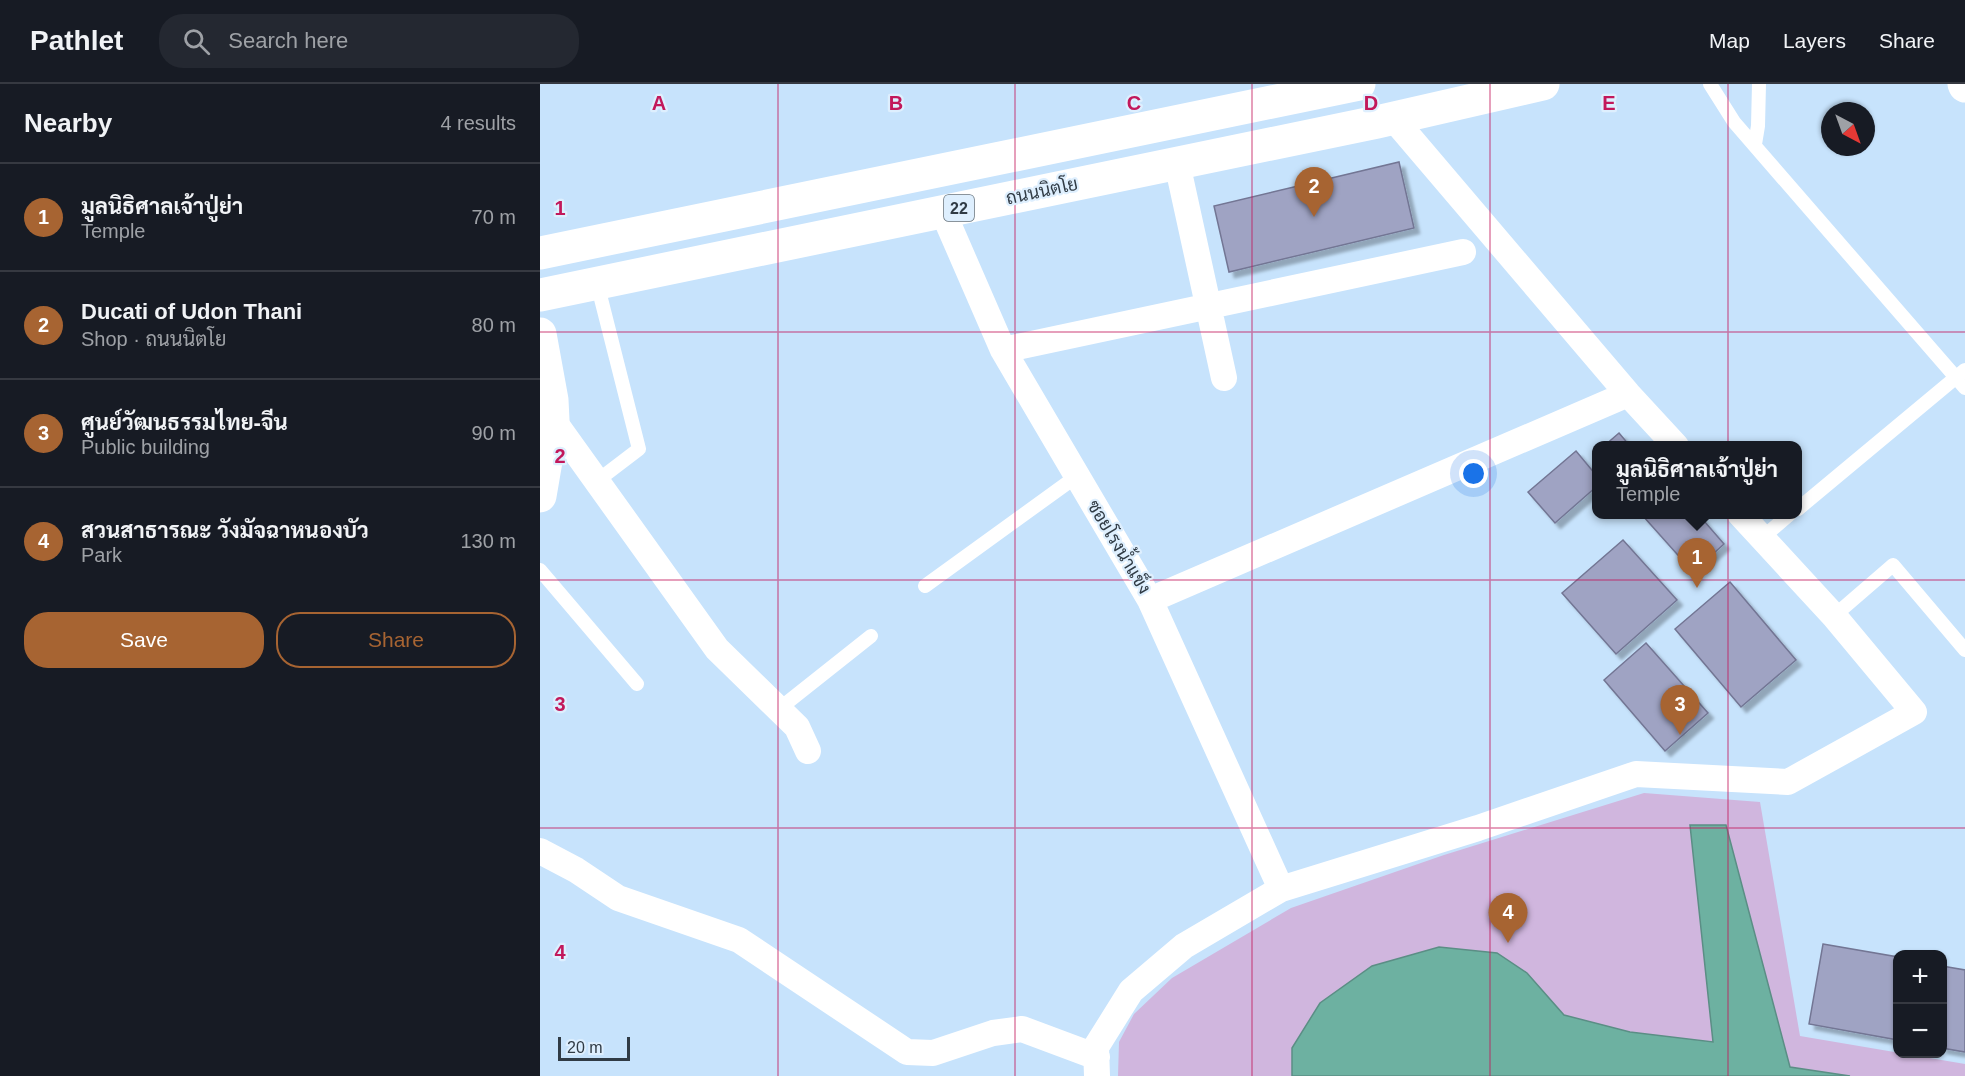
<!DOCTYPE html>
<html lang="en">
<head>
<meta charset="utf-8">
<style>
  :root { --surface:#171b24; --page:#242831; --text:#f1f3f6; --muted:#9ea1a6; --line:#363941; --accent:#a76432 }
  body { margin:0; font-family:Helvetica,Sarabun,sans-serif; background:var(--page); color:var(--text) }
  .controls { position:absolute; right:18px; bottom:18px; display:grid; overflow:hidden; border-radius:12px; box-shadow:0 2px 4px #0004 }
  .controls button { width:54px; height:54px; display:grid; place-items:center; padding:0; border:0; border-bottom:2px solid var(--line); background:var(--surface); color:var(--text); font:30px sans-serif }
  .compass { position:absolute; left:1281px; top:18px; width:54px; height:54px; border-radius:50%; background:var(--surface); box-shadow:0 2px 4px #0004; rotate:139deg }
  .scale { position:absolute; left:18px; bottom:15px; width:72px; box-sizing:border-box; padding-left:6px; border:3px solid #303b45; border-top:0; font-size:16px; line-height:21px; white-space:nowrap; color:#303b45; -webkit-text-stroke:4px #deeffe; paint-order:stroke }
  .you { position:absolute; left:934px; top:390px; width:21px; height:21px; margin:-15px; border:4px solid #fff; border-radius:50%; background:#1a73e8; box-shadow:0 0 0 9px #1a73e833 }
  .badge { display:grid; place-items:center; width:39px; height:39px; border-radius:50%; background:var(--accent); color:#fff; font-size:20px; font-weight:700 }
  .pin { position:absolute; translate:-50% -50px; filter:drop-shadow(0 2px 3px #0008) }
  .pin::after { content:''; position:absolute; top:32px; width:21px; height:18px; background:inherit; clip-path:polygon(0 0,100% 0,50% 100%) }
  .popup { position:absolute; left:1052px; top:357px; width:210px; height:78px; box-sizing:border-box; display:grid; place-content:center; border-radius:12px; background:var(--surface); filter:drop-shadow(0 2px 4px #0005); font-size:20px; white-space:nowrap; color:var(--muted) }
  .popup b { font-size:22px; color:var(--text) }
  .popup::after { content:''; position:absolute; left:50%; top:100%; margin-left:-12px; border:12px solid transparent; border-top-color:var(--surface) }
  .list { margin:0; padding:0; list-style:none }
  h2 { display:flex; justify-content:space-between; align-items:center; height:78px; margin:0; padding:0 24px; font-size:26px }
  h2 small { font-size:20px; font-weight:400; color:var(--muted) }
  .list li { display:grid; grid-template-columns:39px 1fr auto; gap:18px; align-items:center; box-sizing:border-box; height:108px; padding:0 24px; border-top:2px solid var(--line) }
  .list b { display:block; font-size:22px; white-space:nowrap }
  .list p { margin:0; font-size:20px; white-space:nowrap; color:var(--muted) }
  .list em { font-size:20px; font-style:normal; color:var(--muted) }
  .actions { display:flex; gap:12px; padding:18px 24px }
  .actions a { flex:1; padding:14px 0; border:2px solid var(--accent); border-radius:24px; text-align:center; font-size:21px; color:var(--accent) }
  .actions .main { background:var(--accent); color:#fff }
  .icon { flex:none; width:33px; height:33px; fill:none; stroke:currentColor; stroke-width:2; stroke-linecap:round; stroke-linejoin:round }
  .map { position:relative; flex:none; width:1425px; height:992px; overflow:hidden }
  header { display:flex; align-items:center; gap:36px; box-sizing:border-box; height:84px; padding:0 30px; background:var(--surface); border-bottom:2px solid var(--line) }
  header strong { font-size:28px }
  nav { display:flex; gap:33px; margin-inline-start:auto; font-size:21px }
  .search { width:420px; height:54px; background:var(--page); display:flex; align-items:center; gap:15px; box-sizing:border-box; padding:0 21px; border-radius:24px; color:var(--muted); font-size:22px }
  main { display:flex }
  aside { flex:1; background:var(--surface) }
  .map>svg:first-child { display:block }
</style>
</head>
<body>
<header>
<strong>Pathlet</strong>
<div class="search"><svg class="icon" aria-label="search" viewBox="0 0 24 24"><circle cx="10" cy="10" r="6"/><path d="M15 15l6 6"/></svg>Search here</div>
<nav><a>Map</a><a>Layers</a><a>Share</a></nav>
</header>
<main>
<aside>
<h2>Nearby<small>4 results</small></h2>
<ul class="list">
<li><span class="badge">1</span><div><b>มูลนิธิศาลเจ้าปู่ย่า</b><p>Temple</p></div><em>70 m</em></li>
<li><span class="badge">2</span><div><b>Ducati of Udon Thani</b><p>Shop · ถนนนิตโย</p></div><em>80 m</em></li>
<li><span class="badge">3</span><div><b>ศูนย์วัฒนธรรมไทย-จีน</b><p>Public building</p></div><em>90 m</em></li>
<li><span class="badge">4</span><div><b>สวนสาธารณะ วังมัจฉาหนองบัว</b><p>Park</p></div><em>130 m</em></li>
</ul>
<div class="actions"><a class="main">Save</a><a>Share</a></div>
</aside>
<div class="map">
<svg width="1425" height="992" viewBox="0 0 1425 992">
  <defs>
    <filter id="shadow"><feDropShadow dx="5.5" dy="5.5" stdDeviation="1.5" flood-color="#0004"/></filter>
  </defs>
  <rect width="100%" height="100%" fill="#c7e3fc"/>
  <!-- green -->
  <path fill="#d0b6de" d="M1104 709 1220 718 1260 952 1425 980V992H578L579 958 594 930 632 894 751 824 904 771Z"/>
  <!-- water -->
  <path fill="#6db1a1" stroke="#5b8e85" stroke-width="1.5" d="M1150 741H1186L1250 983 1310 992H752V964L780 919 832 882 899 863 957 869 987 889 1024 931 1090 948 1173 958Z"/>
  <!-- building -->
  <path fill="#9fa3c3" stroke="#737694" stroke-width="1.5" filter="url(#shadow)" d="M859 78 874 144 689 188 674 122Z
    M1079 349 1090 362H1064Z
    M1036 367 1056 391V403L1015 439 988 408Z
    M1105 430H1158L1184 460 1153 488 1103 432Z
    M1083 456 1137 516 1076 570 1022 509Z
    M1190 498 1256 576 1201 623 1135 545Z
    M1106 559 1168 629 1125 667 1064 596Z
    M1283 860 1358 873V956L1269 940Z
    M1402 882 1425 886V968L1402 964Z"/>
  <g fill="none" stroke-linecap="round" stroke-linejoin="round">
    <!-- lane -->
    <path stroke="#fff" stroke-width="14" d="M1170 0 1194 38 1425 304
      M1215 60 1218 42 1219 0
      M57 397 99 365 57 199
      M1258 425 1425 286
      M1222 454 1250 430
      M0 486 97 600
      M385 502 537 392
      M1294 532 1353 481 1425 566
      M239 625 331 552"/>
    <!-- street -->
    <path stroke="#fff" stroke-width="26" d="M853 34 1088 310 1136 362
      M637 79 684 294
      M403 128 463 266 610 516 741 805
      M463 266 923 168
      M13 336 177 565 257 643 268 667
      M610 516 1088 310
      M0 767 36 786 78 814 199 856 367 968 393 969 453 949 482 945 557 973
      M557 992 556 963 591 907 644 862 741 805 938 744 1096 690 1248 698 1374 628 1294 532 1200 430"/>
    <!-- secondary -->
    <path stroke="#fff" stroke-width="33" d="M1424 0 1425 2
      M0 250 12 316 13 336 0 412"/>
    <!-- primary -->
    <path stroke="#fff" stroke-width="33" d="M0 169 819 0
      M0 211 837 38 1003 0"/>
  </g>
  <!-- grid -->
  <path fill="none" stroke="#c2185b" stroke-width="1.5" stroke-opacity="0.55" d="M238 0V992M475 0V992M712 0V992M950 0V992M1188 0V992M0 248H1425M0 496H1425M0 744H1425"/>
  <g text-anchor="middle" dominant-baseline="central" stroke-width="4.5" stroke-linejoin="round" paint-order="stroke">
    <!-- shield labels -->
    <rect fill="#deeffe" stroke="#64717c" stroke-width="1.5" x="404" y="111" width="30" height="26" rx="4.5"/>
    <g font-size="16" font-weight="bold" fill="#303b45">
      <text x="419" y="124">22</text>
    </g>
    <!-- street labels -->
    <g font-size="18" fill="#303b45" stroke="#deeffe">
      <text transform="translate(502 107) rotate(-12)">ถนนนิตโย</text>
      <text transform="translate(579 463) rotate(59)">ซอยโรงน้ำแข็ง</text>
    </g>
  </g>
  <g font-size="20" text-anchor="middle" font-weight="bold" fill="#c2185b" stroke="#deeffe" stroke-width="4.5" stroke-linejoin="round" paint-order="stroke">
    <text x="119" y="26">A</text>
    <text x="356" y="26">B</text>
    <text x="594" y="26">C</text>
    <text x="831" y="26">D</text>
    <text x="1069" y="26">E</text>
    <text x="20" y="131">1</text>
    <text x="20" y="379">2</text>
    <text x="20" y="627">3</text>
    <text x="20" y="875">4</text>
  </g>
</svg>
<div class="controls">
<button>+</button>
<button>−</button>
</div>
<svg class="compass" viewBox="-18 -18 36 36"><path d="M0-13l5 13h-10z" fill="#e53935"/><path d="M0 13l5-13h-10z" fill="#9ea1a6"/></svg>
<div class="scale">20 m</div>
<div class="you"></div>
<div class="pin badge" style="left:1157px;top:504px">1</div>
<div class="popup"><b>มูลนิธิศาลเจ้าปู่ย่า</b>Temple</div>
<div class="pin badge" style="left:774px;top:133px">2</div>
<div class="pin badge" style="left:1140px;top:651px">3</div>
<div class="pin badge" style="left:968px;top:859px">4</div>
</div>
</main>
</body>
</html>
